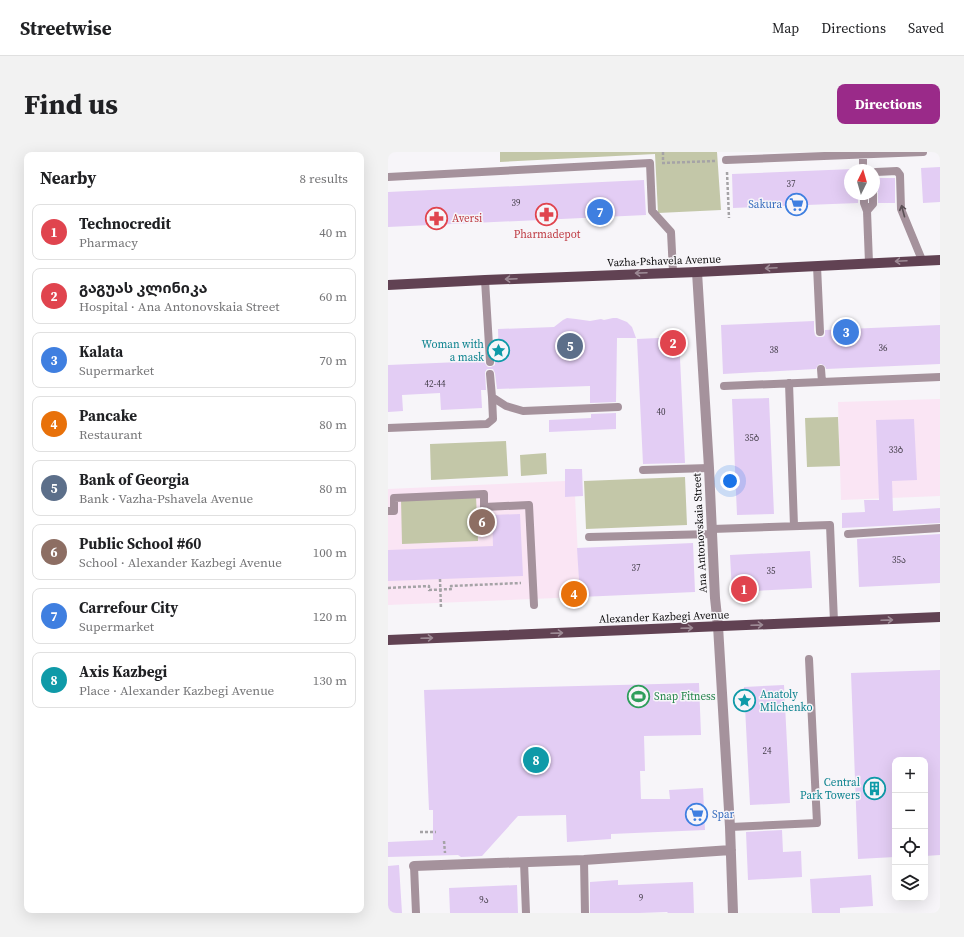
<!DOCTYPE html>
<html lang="en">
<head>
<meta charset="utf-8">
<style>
  :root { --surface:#fff; --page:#f2f2f2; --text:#202124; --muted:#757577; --line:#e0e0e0; --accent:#9a2a89 }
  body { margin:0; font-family:"Source Serif 4","Noto Sans Georgian",serif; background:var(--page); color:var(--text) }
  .controls { position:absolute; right:12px; bottom:12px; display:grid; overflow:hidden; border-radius:8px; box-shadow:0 4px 16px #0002 }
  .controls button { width:36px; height:36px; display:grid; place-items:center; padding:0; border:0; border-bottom:1px solid var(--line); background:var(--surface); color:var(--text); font:20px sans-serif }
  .compass { position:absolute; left:456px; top:12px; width:36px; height:36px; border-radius:50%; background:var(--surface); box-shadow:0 4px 16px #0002; rotate:5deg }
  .you { position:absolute; left:342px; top:329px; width:14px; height:14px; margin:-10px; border:3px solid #fff; border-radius:50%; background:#1a73e8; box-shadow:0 0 0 6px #1a73e833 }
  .badge { display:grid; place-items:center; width:26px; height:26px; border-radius:50%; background:var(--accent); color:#fff; font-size:13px; font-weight:700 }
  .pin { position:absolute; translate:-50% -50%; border:2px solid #fff; box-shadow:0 1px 4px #0006 }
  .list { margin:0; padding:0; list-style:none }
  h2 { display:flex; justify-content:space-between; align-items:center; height:52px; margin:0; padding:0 16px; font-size:17px }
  h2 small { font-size:13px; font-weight:400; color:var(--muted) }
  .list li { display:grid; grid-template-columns:26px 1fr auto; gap:12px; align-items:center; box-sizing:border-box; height:56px; margin:0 8px 8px; padding:0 8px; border:1px solid var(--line); border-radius:8px }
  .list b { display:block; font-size:15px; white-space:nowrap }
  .list p { margin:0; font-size:13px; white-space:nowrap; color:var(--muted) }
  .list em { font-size:13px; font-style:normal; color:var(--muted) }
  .icon { flex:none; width:22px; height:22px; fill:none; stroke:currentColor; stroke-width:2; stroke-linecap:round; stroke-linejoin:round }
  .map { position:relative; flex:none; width:552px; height:761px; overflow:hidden; border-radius:8px }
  header { display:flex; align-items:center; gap:24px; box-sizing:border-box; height:56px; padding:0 20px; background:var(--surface); border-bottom:1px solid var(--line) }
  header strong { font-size:19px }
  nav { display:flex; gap:22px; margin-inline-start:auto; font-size:14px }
  .intro { display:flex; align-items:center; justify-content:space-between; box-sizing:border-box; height:96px; padding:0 24px }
  h1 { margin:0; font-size:28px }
  .button { padding:10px 18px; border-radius:8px; background:var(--accent); color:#fff; font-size:14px; font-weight:700 }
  main { display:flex; gap:24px; padding:0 24px }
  aside { flex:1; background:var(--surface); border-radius:8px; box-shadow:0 4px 16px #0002 }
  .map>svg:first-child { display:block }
</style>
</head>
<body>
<header>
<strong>Streetwise</strong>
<nav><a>Map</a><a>Directions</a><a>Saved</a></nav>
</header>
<div class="intro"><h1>Find us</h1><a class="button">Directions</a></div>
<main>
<aside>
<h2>Nearby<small>8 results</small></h2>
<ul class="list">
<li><span class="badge" style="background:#e0444e">1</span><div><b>Technocredit</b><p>Pharmacy</p></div><em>40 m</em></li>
<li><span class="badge" style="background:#e0444e">2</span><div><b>გაგუას კლინიკა</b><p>Hospital · Ana Antonovskaia Street</p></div><em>60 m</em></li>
<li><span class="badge" style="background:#3f7fe0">3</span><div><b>Kalata</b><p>Supermarket</p></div><em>70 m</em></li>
<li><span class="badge" style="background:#e8710a">4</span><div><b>Pancake</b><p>Restaurant</p></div><em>80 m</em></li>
<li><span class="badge" style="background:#5c6f8a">5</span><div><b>Bank of Georgia</b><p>Bank · Vazha-Pshavela Avenue</p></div><em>80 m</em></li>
<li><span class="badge" style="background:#8d6e63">6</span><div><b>Public School #60</b><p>School · Alexander Kazbegi Avenue</p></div><em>100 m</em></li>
<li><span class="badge" style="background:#3f7fe0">7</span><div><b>Carrefour City</b><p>Supermarket</p></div><em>120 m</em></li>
<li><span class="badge" style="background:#0f9aa8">8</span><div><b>Axis Kazbegi</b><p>Place · Alexander Kazbegi Avenue</p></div><em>130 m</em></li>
</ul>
</aside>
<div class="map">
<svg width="552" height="761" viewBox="0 0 552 761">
  <rect width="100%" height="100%" fill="#f7f5f9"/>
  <!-- education -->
  <path fill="#fae5f4" d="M552 247V344L453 348 450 250Z
    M177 329V345L187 344 192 445 0 453V337Z"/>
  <!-- green -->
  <path fill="#c3c7a8" d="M112 0H329L333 58 270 61 267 2 112 10Z
    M450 265 452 314 419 315 417 266Z
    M118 289 120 324 43 328 42 292Z
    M158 301 159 322 133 324 132 303Z
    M297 325 299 373 198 377 196 329Z
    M88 344 90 389 14 392 13 347Z"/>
  <!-- building -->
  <path fill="#e3cdf4" d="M552 15V50L535 51 533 16Z
    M465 17V18H462V42H470V51L345 56 344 22Z
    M490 26H507V51H490V40L486 37V27Z
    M256 28 258 63 0 75V40Z
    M179 166 188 167 202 169 213 167 216 168 225 166H229L239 170 244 175 248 186H229L228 250 202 251V234L109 237 107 221 105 217H99L97 220 98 238H93L94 256 53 258 52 241 14 243 15 259 0 260V213L96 209 98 213 100 215H103L107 213V209L111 208 110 177 166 175 175 168Z
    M426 169V178L427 183 429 185H435L437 183V178L552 173V212L438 217 437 214 433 212 430 213 428 217 335 222 333 173Z
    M291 185 297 311 255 312 249 187Z
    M381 246 386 362 349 363 344 247Z
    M228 261V277L161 280V268L203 266V262Z
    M526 267 529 328 504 329 505 359 552 356V371L454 376V361L477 360 476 348H491L488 268Z
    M177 317H194L195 344 177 345Z
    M132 362 135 424 0 429V398L105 394 104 363Z
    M552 382V431L471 435 469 387Z
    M305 391 307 440 192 445 189 396Z
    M422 399 424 436 344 440 342 403Z
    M552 518V703L537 704V608H507V705L470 707 463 521Z
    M311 531 313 583 256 584 257 619H252L253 647H282L281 638 315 636 317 678 223 682V687L179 690 178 663 130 664 94 704 73 705 70 703 0 705V690L45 688V658H41L36 538Z
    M396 533 402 651 362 653 356 535Z
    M394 678 395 700 413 699 414 725 360 728 358 680Z
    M11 713 14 761H0V714Z
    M483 723 485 754 452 756V761H424L422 727Z
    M230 728V733L305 730 306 761H280L279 760 251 761H202V730Z
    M129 733 130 761H62L61 736Z"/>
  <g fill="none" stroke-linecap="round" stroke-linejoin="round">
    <!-- path -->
    <path stroke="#a5a3a6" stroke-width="2.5" stroke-dasharray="3 2" stroke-linecap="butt" d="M275 0V9
      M274 11 327 9
      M339 20 341 66
      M52 427 53 457
      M0 436 41 434V438L64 437 63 434 133 431
      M32 680H48
      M56 689 57 701"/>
    <!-- lane -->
    <path stroke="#a5929c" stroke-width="8" d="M475 2V18
      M338 8 535 0
      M486 22 488 20 509 19 512 23 513 57 534 108
      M0 25 262 11 264 59 283 80 285 120
      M476 42V51L479 59 481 111
      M479 59 485 52V42
      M429 114 432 180
      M97 128 102 210
      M433 217 434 230
      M102 222 104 245 118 254 135 259 230 255
      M401 231 406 374
      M336 234 552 225
      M0 276 99 272 105 267 104 245
      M255 318 321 316
      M0 359H6V346L96 342V355L141 353 146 453
      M324 377 442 373 446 470
      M460 382 552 376
      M201 385 324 382
      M342 675 429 671 421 507
      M196 708 197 761
      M136 710 138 761
      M26 714 28 761"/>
    <!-- street -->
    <path stroke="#a5929c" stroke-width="10" d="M309 120 321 316 327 446 330 474 342 675 345 761
      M26 714 196 708 343 698"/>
    <!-- primary -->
    <path stroke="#614253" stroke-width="10" d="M0 133 97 128 309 120 552 108
      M0 488 552 465"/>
  </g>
  <!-- one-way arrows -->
  <defs><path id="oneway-shaft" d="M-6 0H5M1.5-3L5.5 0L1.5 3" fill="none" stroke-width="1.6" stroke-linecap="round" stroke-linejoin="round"/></defs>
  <use stroke="#5a5055" href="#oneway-shaft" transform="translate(515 59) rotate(-105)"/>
  <g stroke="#9d8a95">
    <use href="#oneway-shaft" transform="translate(513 109) rotate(177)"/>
    <use href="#oneway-shaft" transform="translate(383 116) rotate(177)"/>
    <use href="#oneway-shaft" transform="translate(253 121) rotate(178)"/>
    <use href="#oneway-shaft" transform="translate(123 127) rotate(178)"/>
    <use href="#oneway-shaft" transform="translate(499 468) rotate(-2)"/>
    <use href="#oneway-shaft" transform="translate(369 473) rotate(-2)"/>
    <use href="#oneway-shaft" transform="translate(299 476) rotate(-2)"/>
    <use href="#oneway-shaft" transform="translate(169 481) rotate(-2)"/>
    <use href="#oneway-shaft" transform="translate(39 486) rotate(-2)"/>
  </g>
  <!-- icons -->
  <defs>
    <symbol id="supermarket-ring" viewBox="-11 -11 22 22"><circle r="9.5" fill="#f7f5f9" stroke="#3f7fe0" stroke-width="1.5"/><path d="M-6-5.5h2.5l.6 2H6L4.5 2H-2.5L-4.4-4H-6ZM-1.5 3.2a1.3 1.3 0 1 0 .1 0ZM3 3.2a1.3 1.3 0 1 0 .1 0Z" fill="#3f7fe0"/></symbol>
    <symbol id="pharmacy-ring" viewBox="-11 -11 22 22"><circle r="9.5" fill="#f7f5f9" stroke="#e0444e" stroke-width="1.5"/><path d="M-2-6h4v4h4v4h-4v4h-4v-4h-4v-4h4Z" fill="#e0444e"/></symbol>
    <symbol id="sight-ring" viewBox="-11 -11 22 22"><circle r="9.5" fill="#f7f5f9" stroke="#0f9aa8" stroke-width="1.5"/><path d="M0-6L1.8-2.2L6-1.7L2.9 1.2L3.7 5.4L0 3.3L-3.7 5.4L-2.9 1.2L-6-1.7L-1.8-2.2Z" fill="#0f9aa8"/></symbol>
    <symbol id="stadium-ring" viewBox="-11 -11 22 22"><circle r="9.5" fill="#f7f5f9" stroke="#2e9e5b" stroke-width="1.5"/><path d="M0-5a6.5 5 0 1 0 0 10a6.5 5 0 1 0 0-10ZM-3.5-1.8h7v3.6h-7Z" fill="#2e9e5b"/></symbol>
    <symbol id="building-ring" viewBox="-11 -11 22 22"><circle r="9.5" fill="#f7f5f9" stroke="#0f9aa8" stroke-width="1.5"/><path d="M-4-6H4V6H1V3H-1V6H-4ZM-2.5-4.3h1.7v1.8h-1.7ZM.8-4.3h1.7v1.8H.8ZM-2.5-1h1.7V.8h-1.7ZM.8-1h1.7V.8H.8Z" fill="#0f9aa8"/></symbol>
  </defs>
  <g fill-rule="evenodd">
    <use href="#supermarket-ring" x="396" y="40" width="25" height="25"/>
    <use href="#pharmacy-ring" x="146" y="50" width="25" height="25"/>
    <use href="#pharmacy-ring" x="36" y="54" width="25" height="25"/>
    <use href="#sight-ring" x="98" y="186" width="25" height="25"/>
    <use href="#stadium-ring" x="238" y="532" width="25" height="25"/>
    <use href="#sight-ring" x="344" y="536" width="25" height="25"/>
    <use href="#building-ring" x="474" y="624" width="25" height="25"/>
    <use href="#supermarket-ring" x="296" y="650" width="25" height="25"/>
  </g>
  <g text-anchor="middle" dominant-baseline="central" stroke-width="3" stroke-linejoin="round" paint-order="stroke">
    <!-- number labels -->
    <g font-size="9" fill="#433d48">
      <text x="403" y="32">37</text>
      <text x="128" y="51">39</text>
      <text x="495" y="196">36</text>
      <text x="386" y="198">38</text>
      <text x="47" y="232">42-44</text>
      <text x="273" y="260">40</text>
      <text x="364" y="286">35ბ</text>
      <text x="508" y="298">33ბ</text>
      <text x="511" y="408">35ა</text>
      <text x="248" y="416">37</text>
      <text x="383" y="419">35</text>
      <text x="379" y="599">24</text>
      <text x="253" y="746">9</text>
      <text x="96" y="748">9ა</text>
    </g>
    <!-- shop labels -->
    <g font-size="11" fill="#366cbe" stroke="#f7f5f9" text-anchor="end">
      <text x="394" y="52">Sakura</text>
      <text x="324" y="662" text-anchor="start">Spar</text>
    </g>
    <!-- health labels -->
    <g font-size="11" fill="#be3a42" stroke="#f7f5f9" text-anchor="start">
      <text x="64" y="66">Aversi</text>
      <text x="159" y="82" text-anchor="middle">Pharmadepot</text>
    </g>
    <!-- street labels -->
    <g font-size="11" fill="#0e0d0e" stroke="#f7f5f9">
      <text transform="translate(276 109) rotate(-2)">Vazha-Pshavela Avenue</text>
      <text transform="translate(312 381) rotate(-93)">Ana Antonovskaia Street</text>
      <text transform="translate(276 465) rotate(-2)">Alexander Kazbegi Avenue</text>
    </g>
    <!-- culture labels -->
    <g font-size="11" fill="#0d838f" stroke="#f7f5f9" text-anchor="end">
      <text x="96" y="192">Woman with<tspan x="96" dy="13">a mask</tspan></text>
      <text x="372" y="542" text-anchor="start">Anatoly<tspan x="372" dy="13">Milchenko</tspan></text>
      <text x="472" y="630">Central<tspan x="472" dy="13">Park Towers</tspan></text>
    </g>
    <!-- leisure labels -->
    <g font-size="11" fill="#27864d" stroke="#f7f5f9" text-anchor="start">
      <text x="266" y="544">Snap Fitness</text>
    </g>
  </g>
</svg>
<div class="controls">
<button>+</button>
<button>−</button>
<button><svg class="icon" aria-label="locate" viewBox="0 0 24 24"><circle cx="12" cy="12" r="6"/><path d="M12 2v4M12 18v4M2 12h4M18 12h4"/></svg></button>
<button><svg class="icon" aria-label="layers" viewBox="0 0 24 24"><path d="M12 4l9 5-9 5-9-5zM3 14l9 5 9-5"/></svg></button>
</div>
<svg class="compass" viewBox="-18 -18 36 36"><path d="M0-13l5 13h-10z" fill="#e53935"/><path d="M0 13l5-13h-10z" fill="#757577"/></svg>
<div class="you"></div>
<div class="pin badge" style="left:356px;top:437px;background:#e0444e">1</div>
<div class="pin badge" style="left:285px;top:191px;background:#e0444e">2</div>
<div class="pin badge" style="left:458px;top:180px;background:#3f7fe0">3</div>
<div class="pin badge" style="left:186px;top:442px;background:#e8710a">4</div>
<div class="pin badge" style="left:182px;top:194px;background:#5c6f8a">5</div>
<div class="pin badge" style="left:94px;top:370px;background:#8d6e63">6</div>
<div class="pin badge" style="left:212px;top:60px;background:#3f7fe0">7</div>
<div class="pin badge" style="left:148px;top:608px;background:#0f9aa8">8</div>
</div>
</main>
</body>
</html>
